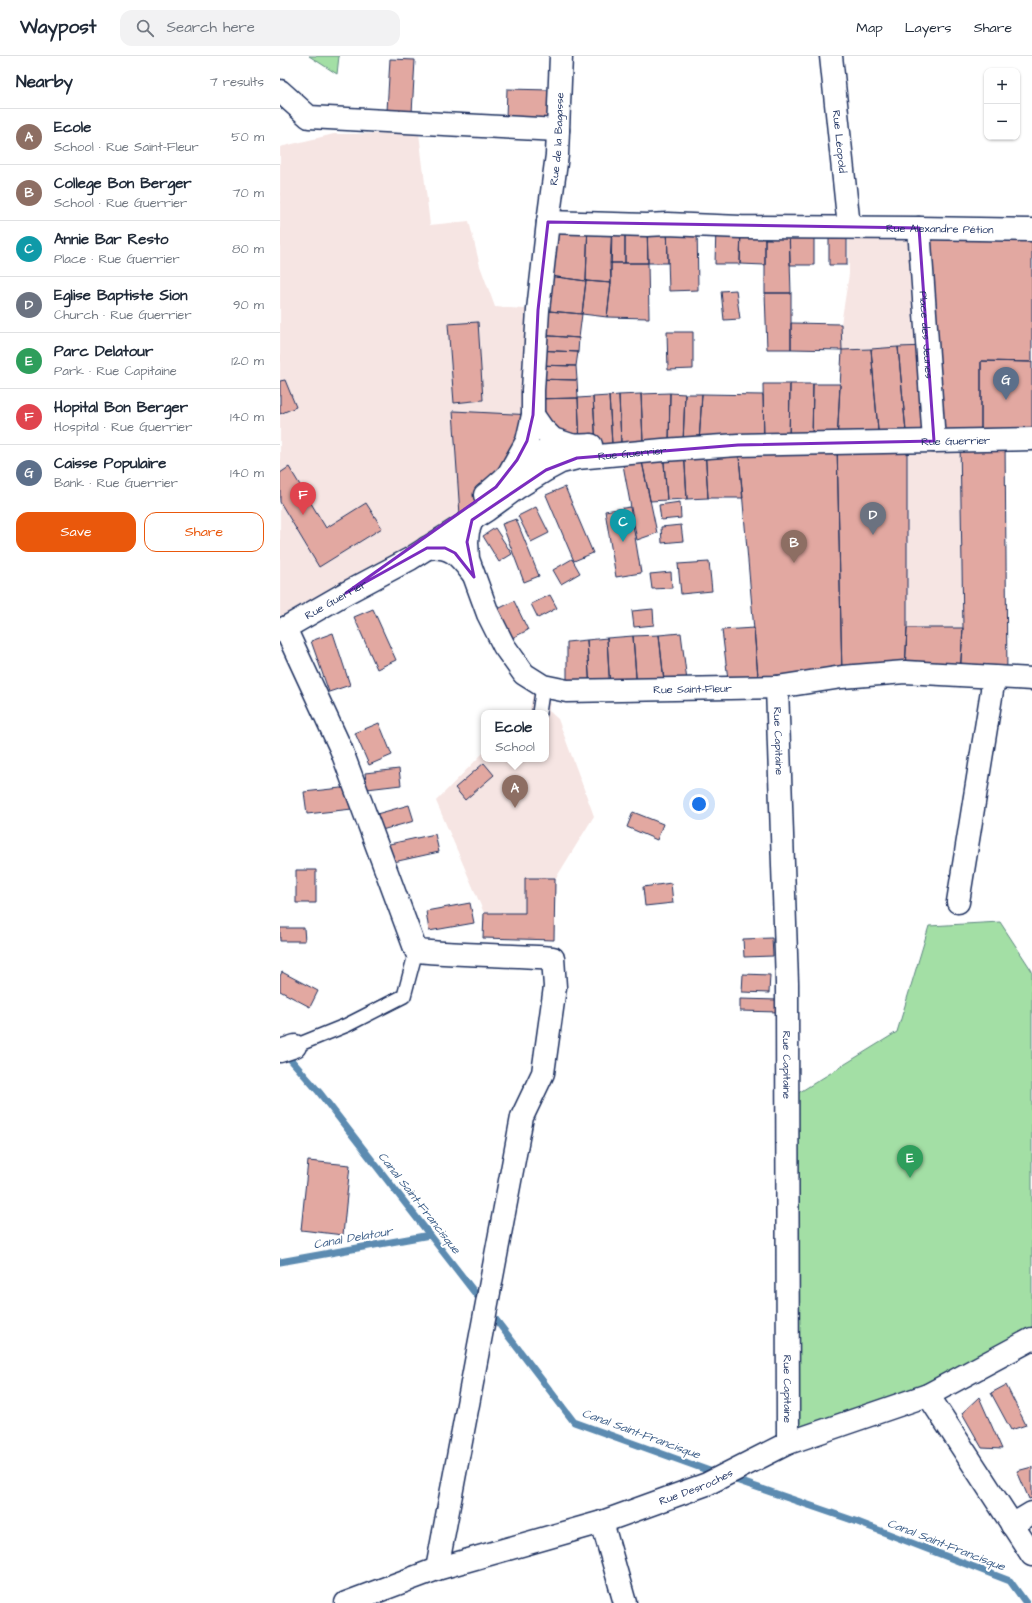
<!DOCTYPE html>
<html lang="en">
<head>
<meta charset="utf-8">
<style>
  :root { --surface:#fff; --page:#f2f2f3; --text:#1f2937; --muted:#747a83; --line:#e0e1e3; --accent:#ea580c }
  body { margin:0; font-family:"Architects Daughter",sans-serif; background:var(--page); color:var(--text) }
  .controls { position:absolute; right:12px; top:12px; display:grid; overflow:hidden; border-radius:8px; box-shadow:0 1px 3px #0004 }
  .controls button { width:36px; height:36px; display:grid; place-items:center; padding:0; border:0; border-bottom:1px solid var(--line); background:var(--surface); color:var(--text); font:20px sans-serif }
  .you { position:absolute; left:419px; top:748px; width:14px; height:14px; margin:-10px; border:3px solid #fff; border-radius:50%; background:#1a73e8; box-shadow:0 0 0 6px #1a73e833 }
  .badge { display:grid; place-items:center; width:26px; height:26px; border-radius:50%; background:var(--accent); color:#fff; font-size:13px; font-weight:700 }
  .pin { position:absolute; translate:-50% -33px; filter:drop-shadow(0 1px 2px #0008) }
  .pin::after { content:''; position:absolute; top:21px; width:14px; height:12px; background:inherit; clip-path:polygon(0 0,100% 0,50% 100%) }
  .popup { position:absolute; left:201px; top:654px; width:68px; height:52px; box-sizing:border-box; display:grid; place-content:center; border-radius:8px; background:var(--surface); filter:drop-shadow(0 1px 3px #0005); font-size:13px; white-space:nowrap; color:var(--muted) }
  .popup b { font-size:15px; color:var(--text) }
  .popup::after { content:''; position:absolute; left:50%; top:100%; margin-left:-8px; border:8px solid transparent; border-top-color:var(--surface) }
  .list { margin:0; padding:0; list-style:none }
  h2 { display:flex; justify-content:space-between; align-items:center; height:52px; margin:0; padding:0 16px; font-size:17px }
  h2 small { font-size:13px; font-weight:400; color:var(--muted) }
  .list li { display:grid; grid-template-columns:26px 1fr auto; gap:12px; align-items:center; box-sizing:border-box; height:56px; padding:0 16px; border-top:1px solid var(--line) }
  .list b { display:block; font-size:15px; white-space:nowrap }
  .list p { margin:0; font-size:13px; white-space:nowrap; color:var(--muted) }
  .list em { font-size:13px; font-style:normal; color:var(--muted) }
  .actions { display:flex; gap:8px; padding:12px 16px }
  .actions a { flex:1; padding:9px 0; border:1px solid var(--accent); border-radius:12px; text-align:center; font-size:14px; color:var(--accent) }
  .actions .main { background:var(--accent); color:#fff }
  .icon { flex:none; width:22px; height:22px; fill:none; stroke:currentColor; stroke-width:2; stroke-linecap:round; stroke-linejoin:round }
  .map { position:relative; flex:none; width:752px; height:1547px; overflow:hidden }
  header { display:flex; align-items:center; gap:24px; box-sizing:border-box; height:56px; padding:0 20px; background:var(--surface); border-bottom:1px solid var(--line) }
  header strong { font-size:19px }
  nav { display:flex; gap:22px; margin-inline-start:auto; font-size:14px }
  .search { width:280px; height:36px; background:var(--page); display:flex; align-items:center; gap:10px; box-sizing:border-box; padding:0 14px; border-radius:12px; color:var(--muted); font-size:15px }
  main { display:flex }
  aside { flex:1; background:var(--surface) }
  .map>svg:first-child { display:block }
</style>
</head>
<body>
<header>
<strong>Waypost</strong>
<div class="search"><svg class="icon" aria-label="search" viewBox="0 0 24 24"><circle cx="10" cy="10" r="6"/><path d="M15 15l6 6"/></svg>Search here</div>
<nav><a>Map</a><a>Layers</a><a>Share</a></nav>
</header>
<main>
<aside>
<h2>Nearby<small>7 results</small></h2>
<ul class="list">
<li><span class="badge" style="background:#8d6e63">A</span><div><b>Ecole</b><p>School · Rue Saint-Fleur</p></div><em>50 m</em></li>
<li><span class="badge" style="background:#8d6e63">B</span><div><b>College Bon Berger</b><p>School · Rue Guerrier</p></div><em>70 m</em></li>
<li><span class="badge" style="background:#0f9aa8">C</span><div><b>Annie Bar Resto</b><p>Place · Rue Guerrier</p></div><em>80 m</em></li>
<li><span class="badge" style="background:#6b7280">D</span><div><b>Eglise Baptiste Sion</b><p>Church · Rue Guerrier</p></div><em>90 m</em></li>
<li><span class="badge" style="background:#2e9e5b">E</span><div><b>Parc Delatour</b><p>Park · Rue Capitaine</p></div><em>120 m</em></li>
<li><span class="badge" style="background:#e0444e">F</span><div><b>Hopital Bon Berger</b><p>Hospital · Rue Guerrier</p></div><em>140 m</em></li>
<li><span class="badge" style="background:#5c6f8a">G</span><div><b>Caisse Populaire</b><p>Bank · Rue Guerrier</p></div><em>140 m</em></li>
</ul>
<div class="actions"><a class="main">Save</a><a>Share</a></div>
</aside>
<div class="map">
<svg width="752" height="1547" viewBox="0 0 752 1547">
  <rect width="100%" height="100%" fill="#fff"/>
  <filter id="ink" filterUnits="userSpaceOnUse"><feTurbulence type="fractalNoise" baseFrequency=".025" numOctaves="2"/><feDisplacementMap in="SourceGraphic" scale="8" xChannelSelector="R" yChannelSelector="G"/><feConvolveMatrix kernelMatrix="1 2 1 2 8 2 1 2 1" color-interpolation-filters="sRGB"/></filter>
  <g filter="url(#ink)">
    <!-- built -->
    <path fill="#f6e5e3" d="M139 77 150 169 189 165 200 210 215 251 258 254 253 334 216 431 165 470 0 575V91L54 78Z
      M568 172H639L647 290 562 294 561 268 569 218Z
      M680 384 683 572H627V386Z
      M255 625 271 632 269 655 278 663 314 760 276 822 274 884 203 882 204 857 156 745 204 696V703H266V657H246L250 654Z"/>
    <!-- green -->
    <path fill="#a3dfa5" stroke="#5f8782" d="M30 0H59L57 18 29 0Z
      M720 866 752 915V1276L640 1336 508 1387 507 1044 617 976 649 870Z"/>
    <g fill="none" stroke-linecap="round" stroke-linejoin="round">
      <!-- stream -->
      <path stroke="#5c8bb1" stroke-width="7" d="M5 997 39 1036 202 1246
        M0 1206 150 1179
        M210 1256 294 1366 438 1418
        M450 1422 575 1465 730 1525 746 1547"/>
    </g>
    <!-- building -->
    <path fill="#e2a8a1" stroke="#1b2f5e" d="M110 3 135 4 132 57 107 55Z
      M227 33 270 34V63L226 62Z
      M268 166H308L306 225 262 219Z
      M308 166 332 167 331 227 306 225Z
      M332 167 345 168V207H330Z
      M345 168 367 169 368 207H345Z
      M387 168 417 169 418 234 389 235Z
      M387 168 388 207H368L367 169Z
      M436 170 461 171 460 208H435Z
      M485 170 509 171 511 237H485Z
      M485 170V209L460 208 461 171Z
      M509 171H534V209H510Z
      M639 172 752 174V306L701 305V384L654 385Z
      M549 177H567V209H549Z
      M330 207H368L369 262 327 261 331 227Z
      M262 219 306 225 302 258 258 254Z
      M306 225 331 227 327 261 302 258Z
      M456 234 460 263 444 264 441 235Z
      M485 237H511V293H487Z
      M258 254 302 258 299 282 257 279Z
      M198 266 203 344 174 347 168 268Z
      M511 267 561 268 562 294 511 293Z
      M387 276H413V313L388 314Z
      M257 279 299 282 298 296 255 294Z
      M647 290 654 385 627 386 618 291Z
      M618 291 627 386H599L591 293Z
      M591 293 599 386 557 387 562 294Z
      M255 294 298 296 296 310 254 309Z
      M701 305 752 306V383L701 384Z
      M254 309 296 310 297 324 254 323Z
      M254 323 297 324 298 342 253 343Z
      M5 324 16 351 0 358V325Z
      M483 328H510L509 388H484Z
      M510 328H533L532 387 509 388Z
      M533 328H560L557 387H532Z
      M390 337 389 387 363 386 361 338Z
      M390 337 405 338 403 387H389Z
      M361 338 363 386 341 387 339 339Z
      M405 338H422L419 387H403Z
      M422 338 483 339 484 388 419 387Z
      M339 339 341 387 332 388 329 340Z
      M329 340 332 388 316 389 313 341Z
      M313 341 316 389 300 390 298 342Z
      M298 342 300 390 253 359V343Z
      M173 355 253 359 216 431 180 459Z
      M725 383 727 622 680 619 683 572 680 384Z
      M627 386V572L625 616 562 621 557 387Z
      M557 387 562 621 479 632 458 389Z
      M458 390 463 442H428L425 391Z
      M425 391 428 442 407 443 404 392Z
      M404 392 407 443 387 444 383 394Z
      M383 394 387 444 370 445 360 396Z
      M360 396 377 477 357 484 341 398Z
      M9 411 46 472 86 447 102 472 39 511 0 446V417Z
      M285 431 313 497 294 505 266 439Z
      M400 446 401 462 381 464 379 449Z
      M256 451 269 477 251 486 238 460Z
      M350 451 361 517 336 521 325 455Z
      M236 463 259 520 244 526 222 468Z
      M401 469 403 485 382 487 381 471Z
      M215 472 232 498 219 506 203 480Z
      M292 503 300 517 281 528 273 514Z
      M429 506 432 535 401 538 398 508Z
      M391 516 392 532 372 533 370 518Z
      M270 539 277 552 258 562 251 548Z
      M234 545 248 574 222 587 208 558Z
      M93 553 116 604 97 613 74 561Z
      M373 553 374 569 354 571 352 555Z
      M474 572 479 632H449L442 574Z
      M627 572H683L680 619 625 616Z
      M53 577 70 629 49 636 31 585Z
      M401 577 408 633 385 634 379 579Z
      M379 579 385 634H357L353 580Z
      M353 580 357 634 330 635 327 582Z
      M327 582 330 635H310L307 584Z
      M307 584 310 635H287V586Z
      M99 667 112 699 89 709 75 677Z
      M204 707 214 719 185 744 175 732Z
      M119 713 121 729 87 733 85 717Z
      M70 731 72 753 27 758 24 736Z
      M129 749 134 765 98 775 93 759Z
      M353 756 383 768 377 784 347 771Z
      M155 778 159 796 109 807 105 789Z
      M16 814H36V847H16Z
      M245 822H275L274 884 203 882 204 857H245Z
      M391 827 393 847 365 850 363 831Z
      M190 847 194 867 149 875 146 855Z
      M0 872H24L25 885H0Z
      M492 882 493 900 464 901 463 883Z
      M2 916 38 935 30 951 0 935V920Z
      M463 918 490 919 489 937 462 936Z
      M460 943 498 944V956L460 955Z
      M28 1105 70 1109 63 1179 21 1174Z
      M726 1329 746 1369 731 1374 711 1337Z
      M699 1341 722 1393 702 1392 682 1357Z
      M752 1411V1442L749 1443 737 1415Z"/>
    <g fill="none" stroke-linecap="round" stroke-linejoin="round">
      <defs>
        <path id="service" d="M259 657 263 630
          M15 990 67 969 124 940 136 895"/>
        <g id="minor">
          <path id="s1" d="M551 0 569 171"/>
          <path d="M0 35 29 61 278 74"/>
          <path id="s2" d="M268 166 367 169 387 168 461 171 639 172 752 174"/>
          <path id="s3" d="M639 172 654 385"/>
          <path d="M253 359 262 372 273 383 294 390"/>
          <path id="s4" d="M228 419 247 385 253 359V334L258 254 268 166 277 99 281 0"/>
          <path id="s5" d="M192 464 188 475 187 486 188 503 208 558 224 590 244 618 263 630 287 635 497 631 562 621 625 616 752 623"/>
          <path d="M147 492C172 489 179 500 193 518"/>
          <path d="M5 572 61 693 136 895C182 899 227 899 273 902L275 931 263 1017 242 1061 157 1513"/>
          <path id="s6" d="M497 631 507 927 508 1387"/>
          <path d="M678 846 714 622"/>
          <path d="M0 995 15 990"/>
          <path d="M648 1339 752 1499"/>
          <path d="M322 1466 345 1547"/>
          <path d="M732 1469 752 1457"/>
          <path id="s7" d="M66 1547 157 1513 322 1466 427 1428 508 1387 648 1339 752 1283"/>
        </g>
        <g id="secondary">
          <path d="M205 439C228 421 247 396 277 391 288 389 300 390 311 389"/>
          <path id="s8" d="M0 575 66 537 130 503 207 454 237 432 266 414 281 406 297 402 383 394 458 389 752 383"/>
        </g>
      </defs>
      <!-- service casing -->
      <use href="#service" stroke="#1b2f5e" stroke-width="16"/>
      <!-- minor casing -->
      <use href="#minor" stroke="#1b2f5e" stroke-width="25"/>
      <!-- secondary casing -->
      <use href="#secondary" stroke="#1b2f5e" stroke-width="25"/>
      <!-- service -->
      <use href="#service" stroke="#fff" stroke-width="13"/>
      <!-- minor -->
      <use href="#minor" stroke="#fff" stroke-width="22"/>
      <!-- secondary -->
      <use href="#secondary" stroke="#fff" stroke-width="22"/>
    </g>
  </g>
  <!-- marked area -->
  <path fill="none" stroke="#7b2cbf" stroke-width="3" stroke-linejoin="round" d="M268 166 639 172 654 385 458 389 297 402 266 414 192 464 187 486 194 521 175 497 165 492H147L66 537 216 431 237 404 247 385 253 359 258 254Z"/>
  <g text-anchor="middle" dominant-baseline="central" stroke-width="4" stroke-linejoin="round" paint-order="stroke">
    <!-- street labels -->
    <g font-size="11" fill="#1b2f5e" stroke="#fff">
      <text stroke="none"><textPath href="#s4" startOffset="343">Rue de la Bagasse</textPath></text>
      <text stroke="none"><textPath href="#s1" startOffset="86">Rue Léopold</textPath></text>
      <text stroke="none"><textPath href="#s2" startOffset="392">Rue Alexandre Pétion</textPath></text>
      <text stroke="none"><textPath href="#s3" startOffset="107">Place des Jeunes</textPath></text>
      <text stroke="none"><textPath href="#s8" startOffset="724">Rue Guerrier</textPath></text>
      <text stroke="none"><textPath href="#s8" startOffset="400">Rue Guerrier</textPath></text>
      <text stroke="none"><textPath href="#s8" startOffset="64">Rue Guerrier</textPath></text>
      <text stroke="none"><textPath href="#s5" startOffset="341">Rue Saint-Fleur</textPath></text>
      <text stroke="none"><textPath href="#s6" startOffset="54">Rue Capitaine</textPath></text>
      <text stroke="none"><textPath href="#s6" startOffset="378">Rue Capitaine</textPath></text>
      <text stroke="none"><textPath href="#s6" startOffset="702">Rue Capitaine</textPath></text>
      <text stroke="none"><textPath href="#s7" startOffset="369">Rue Desroches</textPath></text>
    </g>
    <!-- water labels -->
    <g font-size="12" font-style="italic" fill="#3b5d87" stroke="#fff">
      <text transform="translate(139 1147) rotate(52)">Canal Saint-Francisque</text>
      <text transform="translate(73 1182) rotate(-10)">Canal Delatour</text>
      <text transform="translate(361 1378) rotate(20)">Canal Saint-Francisque</text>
      <text transform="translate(666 1489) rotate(21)">Canal Saint-Francisque</text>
    </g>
  </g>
</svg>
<div class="controls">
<button>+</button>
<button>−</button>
</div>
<div class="you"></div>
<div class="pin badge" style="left:235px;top:752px;background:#8d6e63">A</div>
<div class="popup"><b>Ecole</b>School</div>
<div class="pin badge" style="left:514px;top:507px;background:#8d6e63">B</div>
<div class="pin badge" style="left:343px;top:486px;background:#0f9aa8">C</div>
<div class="pin badge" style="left:593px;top:479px;background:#6b7280">D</div>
<div class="pin badge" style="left:630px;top:1122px;background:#2e9e5b">E</div>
<div class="pin badge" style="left:23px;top:459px;background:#e0444e">F</div>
<div class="pin badge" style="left:726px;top:344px;background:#5c6f8a">G</div>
</div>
</main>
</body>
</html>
